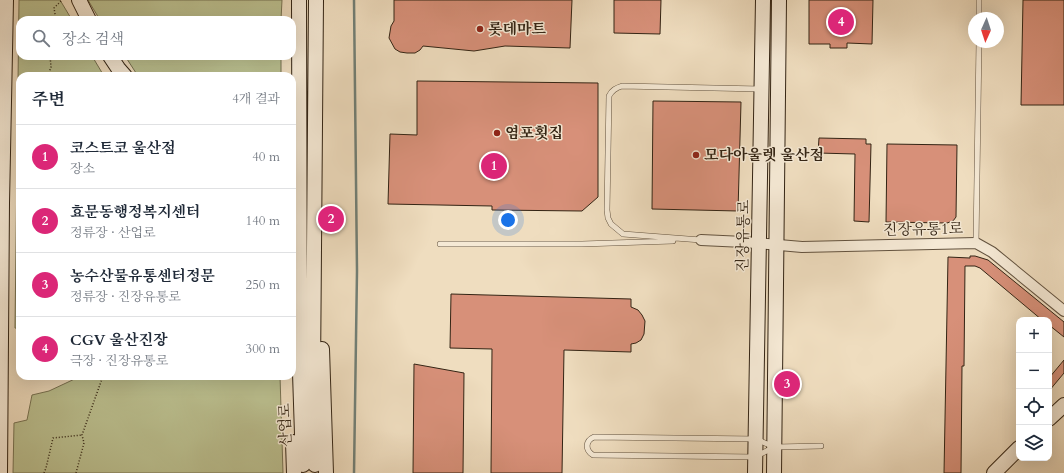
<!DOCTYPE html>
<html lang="ko">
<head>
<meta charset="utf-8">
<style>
  :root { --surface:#fff; --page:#f2f2f3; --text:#1f2937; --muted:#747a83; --line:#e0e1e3; --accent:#db2777 }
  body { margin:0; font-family:Cardo,"Noto Serif KR",serif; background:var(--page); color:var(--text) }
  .controls { position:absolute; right:12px; bottom:12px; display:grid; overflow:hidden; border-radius:8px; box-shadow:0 4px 16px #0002 }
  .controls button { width:36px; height:36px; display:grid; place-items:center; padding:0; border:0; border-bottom:1px solid var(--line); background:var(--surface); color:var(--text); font:20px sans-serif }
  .compass { position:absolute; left:968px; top:12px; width:36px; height:36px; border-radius:50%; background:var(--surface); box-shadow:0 4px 16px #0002; rotate:183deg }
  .you { position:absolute; left:508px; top:220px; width:14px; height:14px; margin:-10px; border:3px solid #fff; border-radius:50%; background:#1a73e8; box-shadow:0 0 0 6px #1a73e833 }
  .badge { display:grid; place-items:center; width:26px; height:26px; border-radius:50%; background:var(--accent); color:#fff; font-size:13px; font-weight:700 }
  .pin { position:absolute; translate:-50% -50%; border:2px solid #fff; box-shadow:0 1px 4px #0006 }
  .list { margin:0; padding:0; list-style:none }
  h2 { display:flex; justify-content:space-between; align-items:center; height:52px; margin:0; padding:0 16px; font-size:17px }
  h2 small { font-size:13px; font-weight:400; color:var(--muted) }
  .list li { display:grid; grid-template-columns:26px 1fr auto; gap:12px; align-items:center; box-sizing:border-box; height:64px; padding:0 16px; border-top:1px solid var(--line) }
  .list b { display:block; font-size:15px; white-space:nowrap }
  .list p { margin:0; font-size:13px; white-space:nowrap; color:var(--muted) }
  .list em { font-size:13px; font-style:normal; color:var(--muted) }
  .icon { flex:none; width:22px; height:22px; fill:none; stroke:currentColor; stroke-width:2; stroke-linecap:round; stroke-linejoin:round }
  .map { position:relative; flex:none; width:1064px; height:473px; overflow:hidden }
  .search { position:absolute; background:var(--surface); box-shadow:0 4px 16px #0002; left:16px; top:16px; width:280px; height:44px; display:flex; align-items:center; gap:10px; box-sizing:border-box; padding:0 14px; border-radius:12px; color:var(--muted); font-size:15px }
  .panel { position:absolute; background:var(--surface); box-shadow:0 4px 16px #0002; left:16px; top:72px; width:280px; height:308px; border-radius:12px }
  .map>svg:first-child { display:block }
</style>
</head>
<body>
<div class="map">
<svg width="1064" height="473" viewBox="0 0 1064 473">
  <rect width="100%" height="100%" fill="#efddbf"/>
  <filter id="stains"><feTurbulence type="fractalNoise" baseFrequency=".005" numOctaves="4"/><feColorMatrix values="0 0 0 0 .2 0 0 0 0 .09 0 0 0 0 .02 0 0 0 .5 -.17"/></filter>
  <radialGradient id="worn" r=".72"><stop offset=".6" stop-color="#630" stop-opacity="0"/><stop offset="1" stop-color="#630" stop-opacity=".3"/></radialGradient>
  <!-- green -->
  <path fill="#bbc090" stroke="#777252" d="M19 0H60L72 20H20V56H92L104 76H20V329L15 328Z
    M88 0H282L281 20H100Z
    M125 56H281V76H138Z
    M81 376H280L283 473H13L14 423 27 420 32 395 49 391Z"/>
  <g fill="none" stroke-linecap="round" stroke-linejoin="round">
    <!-- stream -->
    <path stroke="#717f76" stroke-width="2.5" d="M354 0 357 271 354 473"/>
  </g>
  <!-- building -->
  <path fill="#d79079" stroke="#332414" d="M394 0H572L570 48 505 46 474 51 423 46 420 50 415 53H407L400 52 395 49 389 38 391 26 394 21Z
    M614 0H661L660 34 614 33Z
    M809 0H873L872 44 847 43V48H830V44H809Z
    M1023 0H1064V105H1021Z
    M417 81 598 83V197L582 211 492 210V206L388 204 390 134 417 135Z
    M653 101 741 102 738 211 652 209Z
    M819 138 866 139V144H871L869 222 854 221 855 154 818 153Z
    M887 144 957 145 956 217 953 221 947 223 886 222Z
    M970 256H975L988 260 1064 322V337L1049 325V320H1042L980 268 975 266H965L964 366H962L961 473H944L948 257 970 258Z
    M451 294 631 299V307L638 310 642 315 645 321 644 334 641 340 636 343 631 344V352L564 350 562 473H491L492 349 450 348Z
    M1064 360V373L1049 391V378Z
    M414 364 464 373 463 473H413Z"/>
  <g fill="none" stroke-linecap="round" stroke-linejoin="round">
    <defs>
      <path id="lane" d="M979 18V0
        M701 240 623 234 611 224 608 218 607 210 609 96C612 90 616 88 622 86L760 89
        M976 243 979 42
        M440 244H582L673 241
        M594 437 756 439 774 447 755 457 593 455C585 450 585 441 594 437Z
        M776 447 821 446"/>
      <path id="street" d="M701 240 744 242 802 247 976 243 992 252 1064 311"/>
      <path id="secondary" d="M79 0 89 20
        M299 0 300 373 303 465
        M110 56 118 68 125 76
        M322 349 326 473
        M1049 419 1064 405
        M293 442 294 473
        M315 465 313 373 316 0
        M0 473 2 203 6 0
        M755 473 763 0
        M774 473 779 0
        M994 473 1019 448"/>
    </defs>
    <!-- lane casing -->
    <use href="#lane" stroke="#62523f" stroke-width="6"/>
    <!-- street casing -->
    <use href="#street" stroke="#62523f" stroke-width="12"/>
    <!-- secondary casing -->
    <use href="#secondary" stroke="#332414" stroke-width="16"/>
    <!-- path -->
    <path stroke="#332414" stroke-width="1.5" stroke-dasharray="1 2" stroke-linecap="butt" d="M56 20 54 8 62 0
      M48 76 51 67 50 56
      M44 473 46 468 53 438 82 435
      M76 473 84 443 82 435 103 376"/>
    <!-- lane -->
    <use href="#lane" stroke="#f5e9d5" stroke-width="5"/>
    <!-- street -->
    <use href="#street" stroke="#f5e9d5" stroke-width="10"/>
    <!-- secondary -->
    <use href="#secondary" stroke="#f5e9d5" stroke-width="14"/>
  </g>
  <!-- markers -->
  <g fill="#8f2418" stroke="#f5e9d5" stroke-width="1.5">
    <circle cx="480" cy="29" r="4"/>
    <circle cx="497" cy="133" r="4"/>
    <circle cx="696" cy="155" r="4"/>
  </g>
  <g text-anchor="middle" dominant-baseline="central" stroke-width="3" stroke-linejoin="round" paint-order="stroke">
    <!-- poi labels -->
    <g font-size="15" font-weight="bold" fill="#332414" stroke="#f5e9d5" text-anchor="start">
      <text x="488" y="29">롯데마트</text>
      <text x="505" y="133">염포횟집</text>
      <text x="704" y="155">모다아울렛 울산점</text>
    </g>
    <!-- street labels -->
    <g font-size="15" fill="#332414" stroke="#f5e9d5">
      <text transform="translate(923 229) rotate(-1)">진장유통1로</text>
      <text transform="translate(743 236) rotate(-89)">진장유통로</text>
      <text transform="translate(285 425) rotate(-92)">산업로</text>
    </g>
  </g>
  <rect width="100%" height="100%" filter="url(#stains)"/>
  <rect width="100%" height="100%" fill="url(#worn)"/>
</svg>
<div class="controls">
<button>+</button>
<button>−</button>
<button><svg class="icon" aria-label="locate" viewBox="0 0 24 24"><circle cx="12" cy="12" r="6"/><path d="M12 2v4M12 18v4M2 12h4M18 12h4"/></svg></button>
<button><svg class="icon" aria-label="layers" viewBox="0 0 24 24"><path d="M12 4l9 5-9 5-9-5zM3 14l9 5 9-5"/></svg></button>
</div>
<svg class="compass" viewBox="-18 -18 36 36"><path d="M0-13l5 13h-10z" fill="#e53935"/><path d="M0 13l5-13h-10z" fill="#747a83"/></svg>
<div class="you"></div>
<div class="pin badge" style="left:494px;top:166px">1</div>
<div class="pin badge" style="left:331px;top:219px">2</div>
<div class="pin badge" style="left:787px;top:384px">3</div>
<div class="pin badge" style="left:841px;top:22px">4</div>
<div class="search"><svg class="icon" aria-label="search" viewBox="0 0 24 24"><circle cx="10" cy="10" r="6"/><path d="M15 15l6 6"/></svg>장소 검색</div>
<section class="panel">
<h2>주변<small>4개 결과</small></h2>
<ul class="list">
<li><span class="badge">1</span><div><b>코스트코 울산점</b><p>장소</p></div><em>40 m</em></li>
<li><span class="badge">2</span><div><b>효문동행정복지센터</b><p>정류장 · 산업로</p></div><em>140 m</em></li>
<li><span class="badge">3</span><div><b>농수산물유통센터정문</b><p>정류장 · 진장유통로</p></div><em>250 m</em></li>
<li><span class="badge">4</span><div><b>CGV 울산진장</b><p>극장 · 진장유통로</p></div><em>300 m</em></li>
</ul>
</section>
</div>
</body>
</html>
